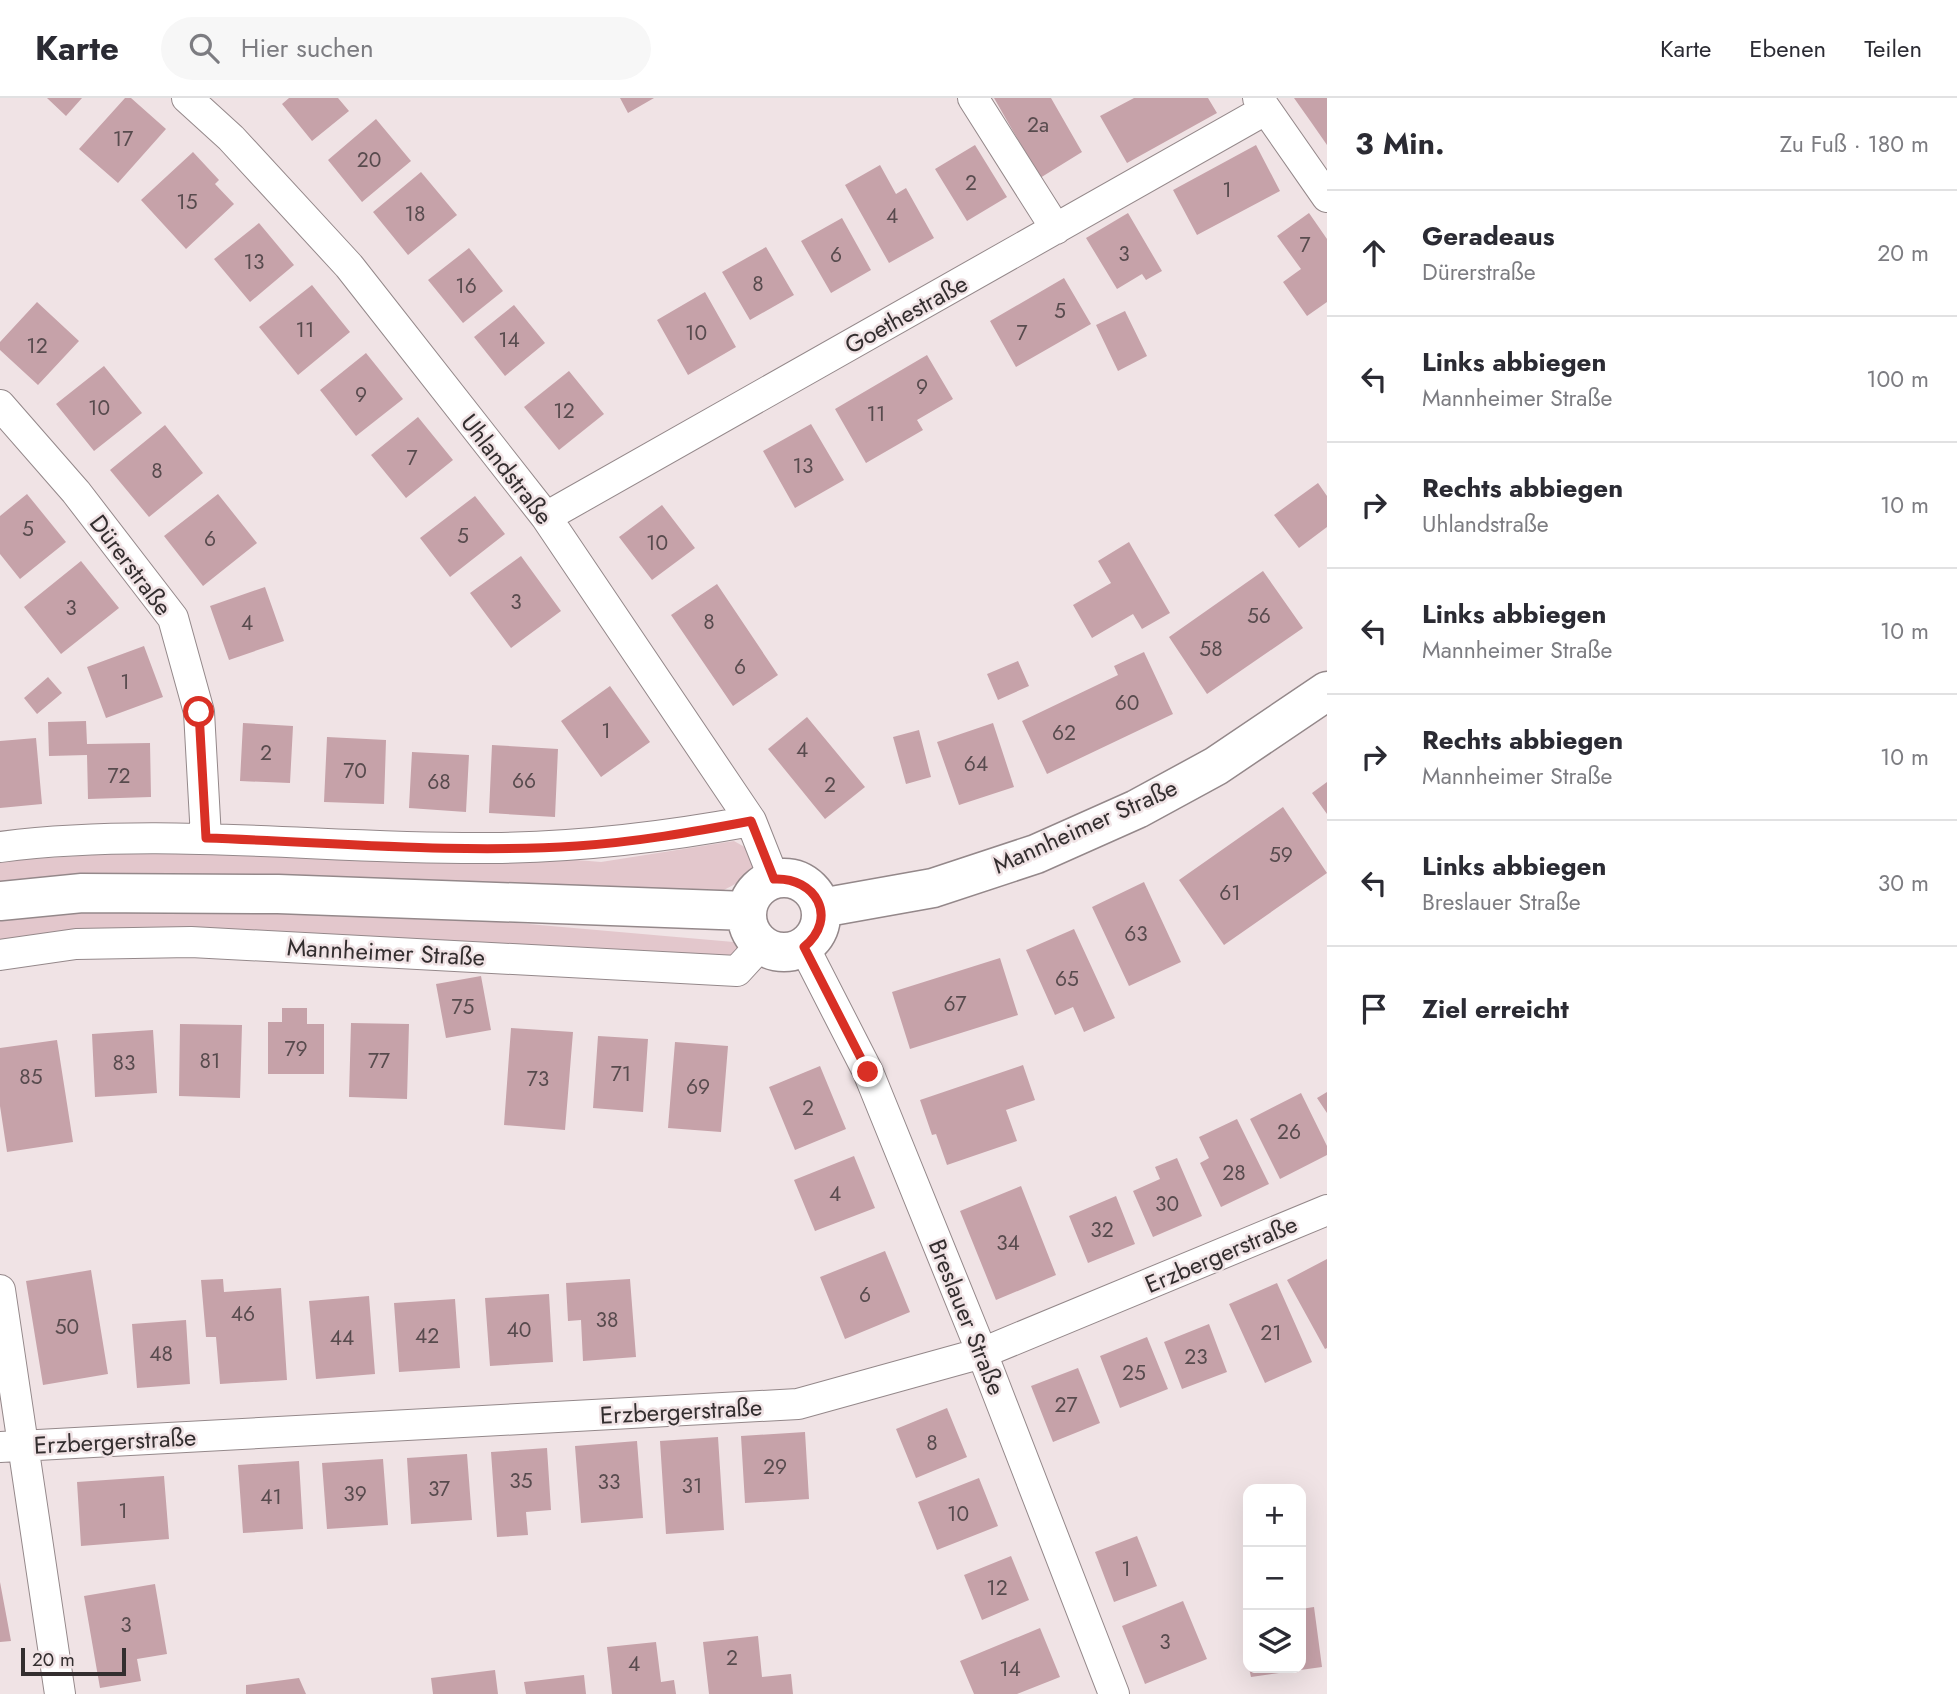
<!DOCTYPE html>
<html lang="de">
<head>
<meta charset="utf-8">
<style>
  :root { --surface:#fff; --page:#f7f7f7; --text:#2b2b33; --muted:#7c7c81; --line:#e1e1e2 }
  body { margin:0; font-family:Jost,sans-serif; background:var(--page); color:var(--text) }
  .controls { position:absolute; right:21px; bottom:21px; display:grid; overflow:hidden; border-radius:14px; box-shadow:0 7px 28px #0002 }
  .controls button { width:63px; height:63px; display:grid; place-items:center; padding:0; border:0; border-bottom:2px solid var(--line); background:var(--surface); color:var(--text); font:35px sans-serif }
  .scale { position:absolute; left:21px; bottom:18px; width:105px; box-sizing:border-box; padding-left:7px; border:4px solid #332e2f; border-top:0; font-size:19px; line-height:24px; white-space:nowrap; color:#332e2f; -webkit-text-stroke:5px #f0e3e5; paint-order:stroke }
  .stop { position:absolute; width:21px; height:21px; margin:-16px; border:5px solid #d93025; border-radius:50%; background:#fff }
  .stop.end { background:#d93025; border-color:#fff; box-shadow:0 2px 7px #0008 }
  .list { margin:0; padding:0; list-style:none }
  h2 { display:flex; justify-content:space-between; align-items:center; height:91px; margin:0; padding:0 28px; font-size:30px }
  h2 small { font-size:23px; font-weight:400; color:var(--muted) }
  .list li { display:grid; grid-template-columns:46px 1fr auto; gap:21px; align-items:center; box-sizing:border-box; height:126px; padding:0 28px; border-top:2px solid var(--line) }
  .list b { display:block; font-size:26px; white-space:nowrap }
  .list p { margin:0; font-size:23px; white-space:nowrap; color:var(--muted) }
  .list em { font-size:23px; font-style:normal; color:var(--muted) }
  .icon { flex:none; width:38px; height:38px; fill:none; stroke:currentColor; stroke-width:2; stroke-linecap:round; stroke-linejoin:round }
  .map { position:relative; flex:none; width:1327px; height:1596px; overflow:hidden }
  header { display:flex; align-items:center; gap:42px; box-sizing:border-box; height:98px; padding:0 35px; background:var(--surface); border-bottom:2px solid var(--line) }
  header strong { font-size:33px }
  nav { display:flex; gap:38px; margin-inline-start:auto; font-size:24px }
  .search { width:490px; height:63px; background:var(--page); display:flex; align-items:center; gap:18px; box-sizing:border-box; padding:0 24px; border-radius:38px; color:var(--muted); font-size:26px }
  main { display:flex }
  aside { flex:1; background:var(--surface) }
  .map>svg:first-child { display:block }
</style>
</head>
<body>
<header>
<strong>Karte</strong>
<div class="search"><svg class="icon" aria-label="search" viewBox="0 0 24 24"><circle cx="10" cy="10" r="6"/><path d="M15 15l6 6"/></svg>Hier suchen</div>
<nav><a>Karte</a><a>Ebenen</a><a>Teilen</a></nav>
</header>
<main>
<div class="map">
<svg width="1327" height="1596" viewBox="0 0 1327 1596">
  <rect width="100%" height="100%" fill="#f0e3e5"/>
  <!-- green -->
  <path fill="#e3c7cc" d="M734 743 750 752C758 780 746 780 724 792L203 777 0 786V763L156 753 527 765 529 758 601 764Z
    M223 812 436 818 745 845 741 860 0 846V820L84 813Z"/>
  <!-- building -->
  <path fill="#c6a2a9" d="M47 0H82L66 18Z
    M125 0H131L166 31 118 85 79 51Z
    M289 0H338L349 13 312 43 282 6Z
    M620 0H654L628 15Z
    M994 0H1051L1082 54 1040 80Z
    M1134 0H1208L1217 15 1127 65 1100 18Z
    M1294 0H1327V47L1311 24Z
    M376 21 411 63 362 104 328 62Z
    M975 47 1007 99 967 123 935 71Z
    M1256 47 1280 93 1197 137 1173 92Z
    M193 54 219 82 215 86 234 106 186 151 141 102Z
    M880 67 896 96 906 90 934 140 889 165 845 87Z
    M421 74 457 117 408 157 373 114Z
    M1128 115 1162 173 1146 182 1142 176 1117 191 1086 140Z
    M1309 115 1327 141V204L1307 218 1283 184 1301 171 1277 138Z
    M842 120 871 172 831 195 801 143Z
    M259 125 294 167 250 204 214 161Z
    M766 149 794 197 750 222 722 174Z
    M469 150 503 193 463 225 428 182Z
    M1064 180 1091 226 1016 269 990 223Z
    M312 187 350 234 298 277 259 229Z
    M705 194 736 249 688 277 657 222Z
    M37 204 79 243 38 287 0 252V244Z
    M514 207 545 245 505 278 474 239Z
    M1125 213 1147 258 1118 273 1096 227Z
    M366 255 403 301 356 338 320 292Z
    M927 257 953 301 917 322 923 332 866 365 835 311Z
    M104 268 142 315 94 353 56 306Z
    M569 273 604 316 559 352 524 309Z
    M418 319 453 362 406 400 371 357Z
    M811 326 844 382 795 410 763 353Z
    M165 327 203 375 149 419 110 372Z
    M1318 385 1327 398V429L1299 450 1274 417Z
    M27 396 66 444 20 481 0 456V418Z
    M218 396 257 445 203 488 164 438Z
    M475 398 505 436 450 479 420 440Z
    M662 407 695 450 652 482 619 439Z
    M1129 444 1170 515 1142 531 1133 516 1092 540 1073 507 1111 485 1098 463Z
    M521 458 561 513 511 550 470 495Z
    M81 463 119 510 61 556 24 509Z
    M1263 473 1303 530 1207 596 1169 539Z
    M717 486 778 577 733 608 671 517Z
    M265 489 284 543 229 562 210 508Z
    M144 548 163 599 106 620 87 569Z
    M1144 554 1173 616 1047 676 1022 623 1118 577 1114 568Z
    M1018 563 1029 588 998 602 987 576Z
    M48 579 62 595 37 616 24 600Z
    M610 588 650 644 601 679 561 623Z
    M807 619 865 689 825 721 768 651Z
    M86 623 87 646 150 645 151 699 88 701 87 657 49 658 48 624Z
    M243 625 293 628 290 685 240 683Z
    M993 625 1014 689 959 707 937 644Z
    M919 632 931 679 906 686 893 639Z
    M327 639 386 642 384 706 324 704Z
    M36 640 42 706 0 710V643Z
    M492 647 558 651 555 719 489 715Z
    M412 654 469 657 466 714 409 710Z
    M1327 684V716L1312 695Z
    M1283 709 1327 775 1224 847 1179 782Z
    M1144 784 1181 864 1129 888 1092 809Z
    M1074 831 1115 920 1084 934 1073 909 1055 917 1026 852Z
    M1000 860 1018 917 910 951 892 894Z
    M481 878 491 932 446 940 436 886Z
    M282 910H307V926H324V976H268V924H282Z
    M351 925 409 926 407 1001 349 999Z
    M180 926 242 927 240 1000 179 998Z
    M511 930 573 934 565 1032 504 1027Z
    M153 932 157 995 95 999 92 936Z
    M598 938 648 941 643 1014 593 1010Z
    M57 942 73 1044 7 1054 0 1008V950Z
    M675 944 728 948 721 1034 668 1030Z
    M1023 967 1035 1002 1006 1012 1017 1043 947 1067 936 1036 932 1037 920 1002Z
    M820 968 846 1031 795 1052 769 989Z
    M1327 994V1015L1317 1000Z
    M1301 995 1327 1048V1057L1280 1081 1250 1021Z
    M1237 1021 1269 1086 1221 1109 1200 1065 1209 1060 1199 1039Z
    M854 1058 875 1110 815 1133 794 1082Z
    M1177 1060 1202 1118 1153 1139 1133 1093 1160 1081 1155 1069Z
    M1021 1088 1056 1177 996 1202 960 1113Z
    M1116 1098 1135 1146 1088 1165 1069 1118Z
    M885 1153 910 1214 845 1241 820 1179Z
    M1327 1161V1250L1325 1251 1287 1182Z
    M91 1172 108 1276 43 1287 26 1183Z
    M223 1181 224 1194 281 1190 287 1282 220 1286 216 1239H206L201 1182Z
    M630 1181 636 1259 583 1263 581 1222 568 1223 566 1185Z
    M1277 1185 1312 1264 1265 1285 1229 1206Z
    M549 1196 553 1264 490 1268 485 1200Z
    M369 1198 375 1276 316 1281 309 1203Z
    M455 1201 460 1270 399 1274 394 1205Z
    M186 1222 190 1286 137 1290 132 1226Z
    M1209 1226 1227 1274 1182 1291 1164 1244Z
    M1147 1239 1168 1291 1120 1310 1100 1258Z
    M1078 1270 1100 1325 1053 1344 1031 1288Z
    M947 1310 967 1359 916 1380 896 1331Z
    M805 1334 809 1401 745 1405 741 1338Z
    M718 1339 724 1432 666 1436 660 1343Z
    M637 1343 643 1420 581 1425 575 1348Z
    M547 1350 551 1412 526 1414 528 1437 497 1439 491 1354Z
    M467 1356 472 1422 411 1426 407 1360Z
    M383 1361 388 1427 327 1431 322 1365Z
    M299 1363 303 1431 243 1435 238 1367Z
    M164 1378 169 1441 81 1448 77 1384Z
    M979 1380 998 1428 937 1452 918 1404Z
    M1137 1438 1157 1488 1114 1504 1095 1454Z
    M1011 1458 1029 1502 982 1522 964 1477Z
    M0 1484 11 1543 0 1544Z
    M155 1486 167 1556 137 1561 141 1583 100 1590 84 1498Z
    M1183 1503 1207 1561 1145 1586 1122 1528Z
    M1314 1509 1322 1569 1251 1579 1249 1570H1301V1511Z
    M1248 1518V1548L1247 1549 1243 1519Z
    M1040 1530 1060 1579 1017 1596H974L960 1563Z
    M758 1538 762 1579 791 1576 793 1596H709L703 1544Z
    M656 1544 661 1584 674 1582 676 1596H612L607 1549Z
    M495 1572 498 1596H433L431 1580Z
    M584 1577 586 1596H526L524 1584Z
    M299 1580 306 1596H246V1587Z"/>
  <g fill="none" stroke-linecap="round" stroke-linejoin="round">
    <defs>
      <path id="street" d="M187 0 231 40 349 168 546 419 751 723 774 781
        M973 0 1056 131
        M1258 0 1327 99
        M0 307 76 394 173 520 199 614 206 740
        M546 419 1265 12
        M0 749C164 728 328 752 493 750 580 749 665 739 751 723
        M804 849 868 974 982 1255 1114 1596
        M0 857 76 846 191 844 737 873 761 847
        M0 1192 60 1596
        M0 1349 798 1306 982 1255 1327 1112"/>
      <path id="secondary" d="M747 817a37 37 0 1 1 74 0a37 37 0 1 1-74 0Z
        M0 803 82 795 278 796 747 813
        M821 810 933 790 1036 756 1137 711 1216 668 1327 593"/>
    </defs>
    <!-- street casing -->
    <use href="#street" stroke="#94888a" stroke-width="32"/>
    <!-- secondary casing -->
    <use href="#secondary" stroke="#94888a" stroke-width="41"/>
    <!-- street -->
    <use href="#street" stroke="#fff" stroke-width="30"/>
    <!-- secondary -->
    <use href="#secondary" stroke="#fff" stroke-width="38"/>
  </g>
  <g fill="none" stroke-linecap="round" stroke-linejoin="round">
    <!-- route -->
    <path stroke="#d93025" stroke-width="9" d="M199 614 206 740C329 744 454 756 577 748 636 744 693 734 751 723L774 781C816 779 839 820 804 849L868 974"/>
  </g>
  <g text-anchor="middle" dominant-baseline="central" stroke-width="5" stroke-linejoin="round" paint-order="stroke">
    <!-- number labels -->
    <g font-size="21" fill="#584b4e">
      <text x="1038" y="27">2a</text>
      <text x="123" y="41">17</text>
      <text x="369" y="62">20</text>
      <text x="971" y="85">2</text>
      <text x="1227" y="92">1</text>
      <text x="187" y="104">15</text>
      <text x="415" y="116">18</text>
      <text x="892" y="118">4</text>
      <text x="1305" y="147">7</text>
      <text x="1124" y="156">3</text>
      <text x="836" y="157">6</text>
      <text x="254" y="164">13</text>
      <text x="758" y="186">8</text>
      <text x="466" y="188">16</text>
      <text x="1060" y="213">5</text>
      <text x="305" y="232">11</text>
      <text x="696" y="235">10</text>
      <text x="1022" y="235">7</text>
      <text x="509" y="242">14</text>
      <text x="37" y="248">12</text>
      <text x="922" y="289">9</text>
      <text x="361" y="297">9</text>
      <text x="99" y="310">10</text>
      <text x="564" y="313">12</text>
      <text x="876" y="316">11</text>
      <text x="412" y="360">7</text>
      <text x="803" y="368">13</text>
      <text x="157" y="373">8</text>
      <text x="28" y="431">5</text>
      <text x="463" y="438">5</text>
      <text x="210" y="441">6</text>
      <text x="657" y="445">10</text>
      <text x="516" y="504">3</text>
      <text x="71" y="510">3</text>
      <text x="1259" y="518">56</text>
      <text x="709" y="524">8</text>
      <text x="247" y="525">4</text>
      <text x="1211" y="551">58</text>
      <text x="740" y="569">6</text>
      <text x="125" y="584">1</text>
      <text x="1127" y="605">60</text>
      <text x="606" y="633">1</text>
      <text x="1064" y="635">62</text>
      <text x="802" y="652">4</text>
      <text x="266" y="655">2</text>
      <text x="976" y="666">64</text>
      <text x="355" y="673">70</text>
      <text x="119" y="678">72</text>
      <text x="524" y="683">66</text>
      <text x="439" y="684">68</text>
      <text x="830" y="687">2</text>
      <text x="1281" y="757">59</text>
      <text x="1230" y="795">61</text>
      <text x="1136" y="836">63</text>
      <text x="1067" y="881">65</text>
      <text x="955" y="906">67</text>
      <text x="463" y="909">75</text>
      <text x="296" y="951">79</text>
      <text x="210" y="963">81</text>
      <text x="379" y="963">77</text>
      <text x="124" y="965">83</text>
      <text x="621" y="976">71</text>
      <text x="31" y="979">85</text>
      <text x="538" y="981">73</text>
      <text x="698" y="989">69</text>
      <text x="808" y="1010">2</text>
      <text x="1289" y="1034">26</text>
      <text x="1234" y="1075">28</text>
      <text x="835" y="1096">4</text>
      <text x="1167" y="1106">30</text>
      <text x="1102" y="1132">32</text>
      <text x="1008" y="1145">34</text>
      <text x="865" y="1197">6</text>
      <text x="243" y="1216">46</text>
      <text x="607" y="1222">38</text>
      <text x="67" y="1229">50</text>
      <text x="519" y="1232">40</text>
      <text x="1271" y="1235">21</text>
      <text x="427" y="1238">42</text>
      <text x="342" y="1240">44</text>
      <text x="161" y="1256">48</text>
      <text x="1196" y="1259">23</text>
      <text x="1134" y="1275">25</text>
      <text x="1066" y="1307">27</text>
      <text x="932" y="1345">8</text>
      <text x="775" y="1369">29</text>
      <text x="521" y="1383">35</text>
      <text x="609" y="1384">33</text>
      <text x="692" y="1388">31</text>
      <text x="439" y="1391">37</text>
      <text x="355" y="1396">39</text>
      <text x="271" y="1399">41</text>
      <text x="123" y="1413">1</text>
      <text x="958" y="1416">10</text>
      <text x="1126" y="1471">1</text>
      <text x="997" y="1490">12</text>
      <text x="126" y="1527">3</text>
      <text x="1165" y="1544">3</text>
      <text x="732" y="1560">2</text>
      <text x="634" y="1566">4</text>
      <text x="1010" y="1571">14</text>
    </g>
    <!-- street labels -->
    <g font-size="24" fill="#332e2f" stroke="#f0e3e5">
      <text transform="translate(906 216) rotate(-29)">Goethestraße</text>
      <text transform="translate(507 371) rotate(52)">Uhlandstraße</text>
      <text transform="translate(131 467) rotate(53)">Dürerstraße</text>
      <text transform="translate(1085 728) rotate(-24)">Mannheimer Straße</text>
      <text transform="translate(386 854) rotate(3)">Mannheimer Straße</text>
      <text transform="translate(1221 1156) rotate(-23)">Erzbergerstraße</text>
      <text transform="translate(967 1219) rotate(68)">Breslauer Straße</text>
      <text transform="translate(681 1313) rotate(-3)">Erzbergerstraße</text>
      <text transform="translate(115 1343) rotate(-3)">Erzbergerstraße</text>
    </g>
  </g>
</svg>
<div class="controls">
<button>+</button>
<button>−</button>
<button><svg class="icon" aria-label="layers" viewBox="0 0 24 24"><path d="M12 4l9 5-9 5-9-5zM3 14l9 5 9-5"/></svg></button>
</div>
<div class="scale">20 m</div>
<div class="stop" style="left:199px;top:614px"></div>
<div class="stop end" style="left:868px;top:974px"></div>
</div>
<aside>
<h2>3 Min.<small>Zu Fuß · 180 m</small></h2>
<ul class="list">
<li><svg class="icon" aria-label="ahead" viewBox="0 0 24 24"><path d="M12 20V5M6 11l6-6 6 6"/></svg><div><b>Geradeaus</b><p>Dürerstraße</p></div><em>20 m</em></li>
<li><svg class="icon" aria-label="left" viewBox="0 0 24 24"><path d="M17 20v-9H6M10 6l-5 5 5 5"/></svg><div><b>Links abbiegen</b><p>Mannheimer Straße</p></div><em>100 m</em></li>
<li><svg class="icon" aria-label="right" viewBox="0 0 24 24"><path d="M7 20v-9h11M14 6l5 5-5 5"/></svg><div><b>Rechts abbiegen</b><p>Uhlandstraße</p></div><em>10 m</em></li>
<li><svg class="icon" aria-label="left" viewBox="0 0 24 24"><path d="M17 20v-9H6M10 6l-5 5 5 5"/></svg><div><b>Links abbiegen</b><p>Mannheimer Straße</p></div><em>10 m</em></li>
<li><svg class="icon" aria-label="right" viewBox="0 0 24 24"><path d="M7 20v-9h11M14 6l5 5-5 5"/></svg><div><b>Rechts abbiegen</b><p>Mannheimer Straße</p></div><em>10 m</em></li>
<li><svg class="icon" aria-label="left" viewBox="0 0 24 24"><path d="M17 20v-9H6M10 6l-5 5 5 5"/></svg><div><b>Links abbiegen</b><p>Breslauer Straße</p></div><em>30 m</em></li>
<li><svg class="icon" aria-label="arrive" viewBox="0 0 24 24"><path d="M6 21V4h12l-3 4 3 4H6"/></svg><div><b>Ziel erreicht</b></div></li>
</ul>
</aside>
</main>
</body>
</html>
